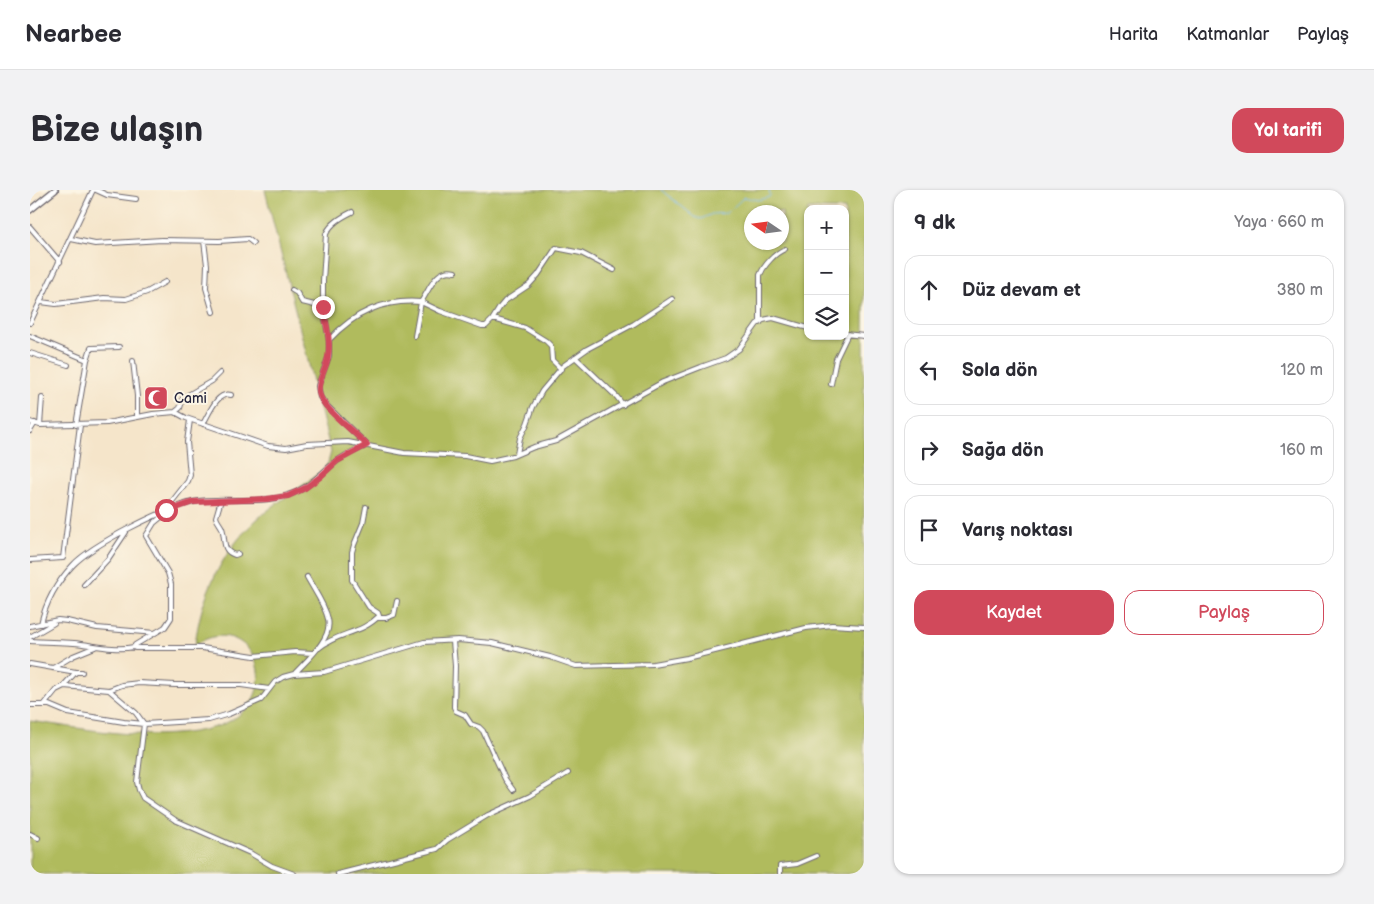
<!DOCTYPE html>
<html lang="tr">
<head>
<meta charset="utf-8">
<style>
  :root { --surface:#fff; --page:#f2f2f3; --text:#2b2b33; --muted:#7c7c81; --line:#e1e1e2; --accent:#d1495b }
  body { margin:0; font-family:"Balsamiq Sans",sans-serif; background:var(--page); color:var(--text) }
  .controls { position:absolute; right:15px; top:15px; display:grid; overflow:hidden; border-radius:10px; box-shadow:0 1px 4px #0004 }
  .controls button { width:45px; height:45px; display:grid; place-items:center; padding:0; border:0; border-bottom:1px solid var(--line); background:var(--surface); color:var(--text); font:25px sans-serif }
  .compass { position:absolute; left:714px; top:15px; width:45px; height:45px; border-radius:50%; background:var(--surface); box-shadow:0 1px 4px #0004; rotate:283deg }
  .stop { position:absolute; width:15px; height:15px; margin:-11px; border:4px solid #d1495b; border-radius:50%; background:#fff }
  .stop.end { background:#d1495b; border-color:#fff; box-shadow:0 1px 5px #0008 }
  .list { margin:0; padding:0; list-style:none }
  h2 { display:flex; justify-content:space-between; align-items:center; height:65px; margin:0; padding:0 20px; font-size:21px }
  h2 small { font-size:16px; font-weight:400; color:var(--muted) }
  .list li { display:grid; grid-template-columns:32px 1fr auto; gap:15px; align-items:center; box-sizing:border-box; height:70px; margin:0 10px 10px; padding:0 10px; border:1px solid var(--line); border-radius:15px }
  .list b { display:block; font-size:19px; white-space:nowrap }
  .list em { font-size:16px; font-style:normal; color:var(--muted) }
  .actions { display:flex; gap:10px; padding:15px 20px }
  .actions a { flex:1; padding:11px 0; border:1px solid var(--accent); border-radius:15px; text-align:center; font-size:18px; color:var(--accent) }
  .actions .main { background:var(--accent); color:#fff }
  .icon { flex:none; width:28px; height:28px; fill:none; stroke:currentColor; stroke-width:2; stroke-linecap:round; stroke-linejoin:round }
  .map { position:relative; flex:none; width:834px; height:684px; overflow:hidden; border-radius:15px }
  header { display:flex; align-items:center; gap:30px; box-sizing:border-box; height:70px; padding:0 25px; background:var(--surface); border-bottom:1px solid var(--line) }
  header strong { font-size:24px }
  nav { display:flex; gap:28px; margin-inline-start:auto; font-size:18px }
  .intro { display:flex; align-items:center; justify-content:space-between; box-sizing:border-box; height:120px; padding:0 30px }
  h1 { margin:0; font-size:35px }
  .button { padding:12px 22px; border-radius:15px; background:var(--accent); color:#fff; font-size:18px; font-weight:700 }
  main { display:flex; gap:30px; padding:0 30px }
  aside { flex:1; background:var(--surface); border-radius:15px; box-shadow:0 1px 4px #0004 }
  .map>svg:first-child { display:block }
</style>
</head>
<body>
<header>
<strong>Nearbee</strong>
<nav><a>Harita</a><a>Katmanlar</a><a>Paylaş</a></nav>
</header>
<div class="intro"><h1>Bize ulaşın</h1><a class="button">Yol tarifi</a></div>
<main>
<div class="map">
<svg width="834" height="684" viewBox="0 0 834 684">
  <rect width="100%" height="100%" fill="#fcf5e5"/>
  <filter id="ink" filterUnits="userSpaceOnUse"><feTurbulence type="fractalNoise" baseFrequency=".02" numOctaves="2"/><feDisplacementMap in="SourceGraphic" scale="10" xChannelSelector="R" yChannelSelector="G"/><feConvolveMatrix kernelMatrix="1 2 1 2 8 2 1 2 1" color-interpolation-filters="sRGB"/></filter>
  <filter id="wash" filterUnits="userSpaceOnUse"><feTurbulence type="fractalNoise" baseFrequency=".0096" numOctaves="4" result="noise"/><feDisplacementMap in="SourceGraphic" scale="20" xChannelSelector="R" yChannelSelector="G"/><feGaussianBlur stdDeviation="1.12" result="paint"/><feColorMatrix in="noise" values="0 0 0 0 0 0 0 0 0 0 0 0 0 0 0 0 0 1.4 0 .05"/><feComposite in="paint" operator="in"/></filter>
  <g filter="url(#wash)">
    <rect width="100%" height="100%" fill="#f5e5ca"/>
    <!-- green -->
    <path fill="#b0bb5d" stroke="#696e4c" fill-rule="evenodd" d="M235 0H834V684H0V531C56 539 129 554 185 537 264 513 222 417 165 455 171 404 193 358 232 325 252 308 274 296 294 279L298 273 301 262ZM778 19H815V146H778ZM722 22H752V52H722Z"/>
    <g fill="none" stroke-linecap="round" stroke-linejoin="round">
      <!-- stream -->
      <path stroke="#75baeb" stroke-width="1" d="M631 0 665 27 671 29 682 24 697 23 714 7 728 10 739 7 740 5 739 0
        M833 0 834 1"/>
    </g>
  </g>
  <g filter="url(#ink)">
    <g fill="none" stroke-linecap="round" stroke-linejoin="round">
      <defs>
        <path id="minor" d="M66 0 77 5 106 9
          M322 22C312 27 301 33 296 44L293 91V117L299 150V166L288 196 290 207 296 215 337 255
          M0 37 30 72
          M41 49 65 54 132 50 189 51 218 49 223 53
          M174 51 177 75 176 98 183 122
          M262 100 267 103 272 112 293 117
          M11 112 26 114 74 108 96 109 117 102 135 92
          M462 130H467L495 138 516 151 521 156 522 170 531 179
          M0 133 63 0
          M730 133V85C734 75 745 63 755 59
          M815 144 834 146
          M0 146 57 170 61 158 89 157
          M385 146 391 112 410 121 452 136H456L462 130 470 117 475 111 499 95 508 85 526 58 551 63 584 80
          M299 150C325 122 354 109 391 112 400 99 406 77 425 82
          M0 163 38 175
          M545 167 587 207 593 215
          M103 171 107 206V227
          M801 194 806 169 818 144
          M145 222 156 228 238 256 256 258 277 254 318 252 374 263 435 266 460 271 483 266 504 257 526 251 633 192 671 177 696 168 709 159 727 134 733 130 743 128 778 138
          M0 232 10 235 77 233 123 224 145 222 150 218 153 208 182 191 190 183
          M173 234C179 224 187 201 201 205
          M10 235 12 208
          M46 235 57 170
          M0 241 5 233
          M487 264 490 248 497 234 503 217 512 201 533 176 557 159 604 134 642 109
          M191 310 186 327C187 331 190 334 192 338 196 349 191 361 205 365L208 364
          M135 322 137 318 158 291 160 285 157 252 160 230
          M135 324 124 333 116 346 138 383 141 394V428L135 437 105 455V458H172L224 466 265 462 283 463
          M0 370 33 368 50 235
          M54 395 78 369 96 342
          M347 428H356L364 425 367 411
          M11 434C16 411 27 392 43 375 63 354 135 318 163 312 194 306 228 315 258 305 279 299 290 283 307 271 316 264 327 260 337 255
          M0 436 28 430 37 431 67 438 125 443
          M0 447 24 433
          M0 451C15 452 30 452 44 453 64 455 84 461 104 457
          M423 451 425 476 424 517 426 521 435 525 441 534 449 537 453 541 475 589 483 600
          M289 458C308 442 332 444 349 426L348 423 339 417 322 390V362L324 355 333 333 336 317
          M0 474 46 482H52
          M23 478 43 466 65 457
          M265 483C277 470 303 448 298 429 295 415 284 400 277 387
          M34 495 46 482
          M79 500 106 523 114 534 107 592 109 600 113 608 145 630 220 663 242 676 264 684
          M0 515H19L38 523 94 532 114 534 179 530 199 524 231 510 245 492 253 487 264 484 294 482 394 452 428 450 462 453 520 467 546 476 623 474 657 468 776 438 802 435 834 437
          M14 515 26 500 34 496 79 500 92 495 109 493 145 495H211L239 499
          M0 644 8 648
          M308 684 407 659 417 650 458 625 500 606 538 583
          M750 684V676L767 674 786 666"/>
        <path id="major" d="M0 20 25 0"/>
      </defs>
      <!-- minor casing -->
      <use href="#minor" stroke="#6c666d" stroke-width="6"/>
      <!-- major casing -->
      <use href="#major" stroke="#6c666d" stroke-width="8"/>
      <!-- minor -->
      <use href="#minor" stroke="#fff" stroke-width="4"/>
      <!-- major -->
      <use href="#major" stroke="#fff" stroke-width="5"/>
    </g>
  </g>
  <g fill="none" stroke-linecap="round" stroke-linejoin="round" filter="url(#ink)">
    <!-- route -->
    <path stroke="#d1495b" stroke-width="6" d="M136 320 135 322 163 312 237 309 258 306 275 298 290 287 307 271 337 255C325 242 298 223 291 208 284 195 296 181 298 167 301 151 296 133 293 117"/>
  </g>
  <!-- icons -->
  <defs>
    <symbol id="mosque-square" viewBox="-11 -11 22 22"><rect x="-9" y="-9" width="18" height="18" rx="4" fill="#d1495b" stroke="#fcf5e5"/><path d="M3.5-4.9A6 6 0 1 0 3.5 4.9A5 5 0 1 1 3.5-4.9Z" fill="#fff"/></symbol>
  </defs>
  <g fill-rule="evenodd">
    <use href="#mosque-square" x="112" y="194" width="28" height="28"/>
  </g>
  <g text-anchor="middle" dominant-baseline="central" stroke-width="4" stroke-linejoin="round" paint-order="stroke">
    <!-- poi labels -->
    <g font-size="14" fill="#22223b" stroke="#fcf5e5" text-anchor="start">
      <text x="144" y="208">Cami</text>
    </g>
  </g>
</svg>
<div class="controls">
<button>+</button>
<button>−</button>
<button><svg class="icon" aria-label="layers" viewBox="0 0 24 24"><path d="M12 4l9 5-9 5-9-5zM3 14l9 5 9-5"/></svg></button>
</div>
<svg class="compass" viewBox="-18 -18 36 36"><path d="M0-13l5 13h-10z" fill="#e53935"/><path d="M0 13l5-13h-10z" fill="#7c7c81"/></svg>
<div class="stop" style="left:136px;top:320px"></div>
<div class="stop end" style="left:293px;top:117px"></div>
</div>
<aside>
<h2>9 dk<small>Yaya · 660 m</small></h2>
<ul class="list">
<li><svg class="icon" aria-label="ahead" viewBox="0 0 24 24"><path d="M12 20V5M6 11l6-6 6 6"/></svg><div><b>Düz devam et</b></div><em>380 m</em></li>
<li><svg class="icon" aria-label="left" viewBox="0 0 24 24"><path d="M17 20v-9H6M10 6l-5 5 5 5"/></svg><div><b>Sola dön</b></div><em>120 m</em></li>
<li><svg class="icon" aria-label="right" viewBox="0 0 24 24"><path d="M7 20v-9h11M14 6l5 5-5 5"/></svg><div><b>Sağa dön</b></div><em>160 m</em></li>
<li><svg class="icon" aria-label="arrive" viewBox="0 0 24 24"><path d="M6 21V4h12l-3 4 3 4H6"/></svg><div><b>Varış noktası</b></div></li>
</ul>
<div class="actions"><a class="main">Kaydet</a><a>Paylaş</a></div>
</aside>
</main>
</body>
</html>
